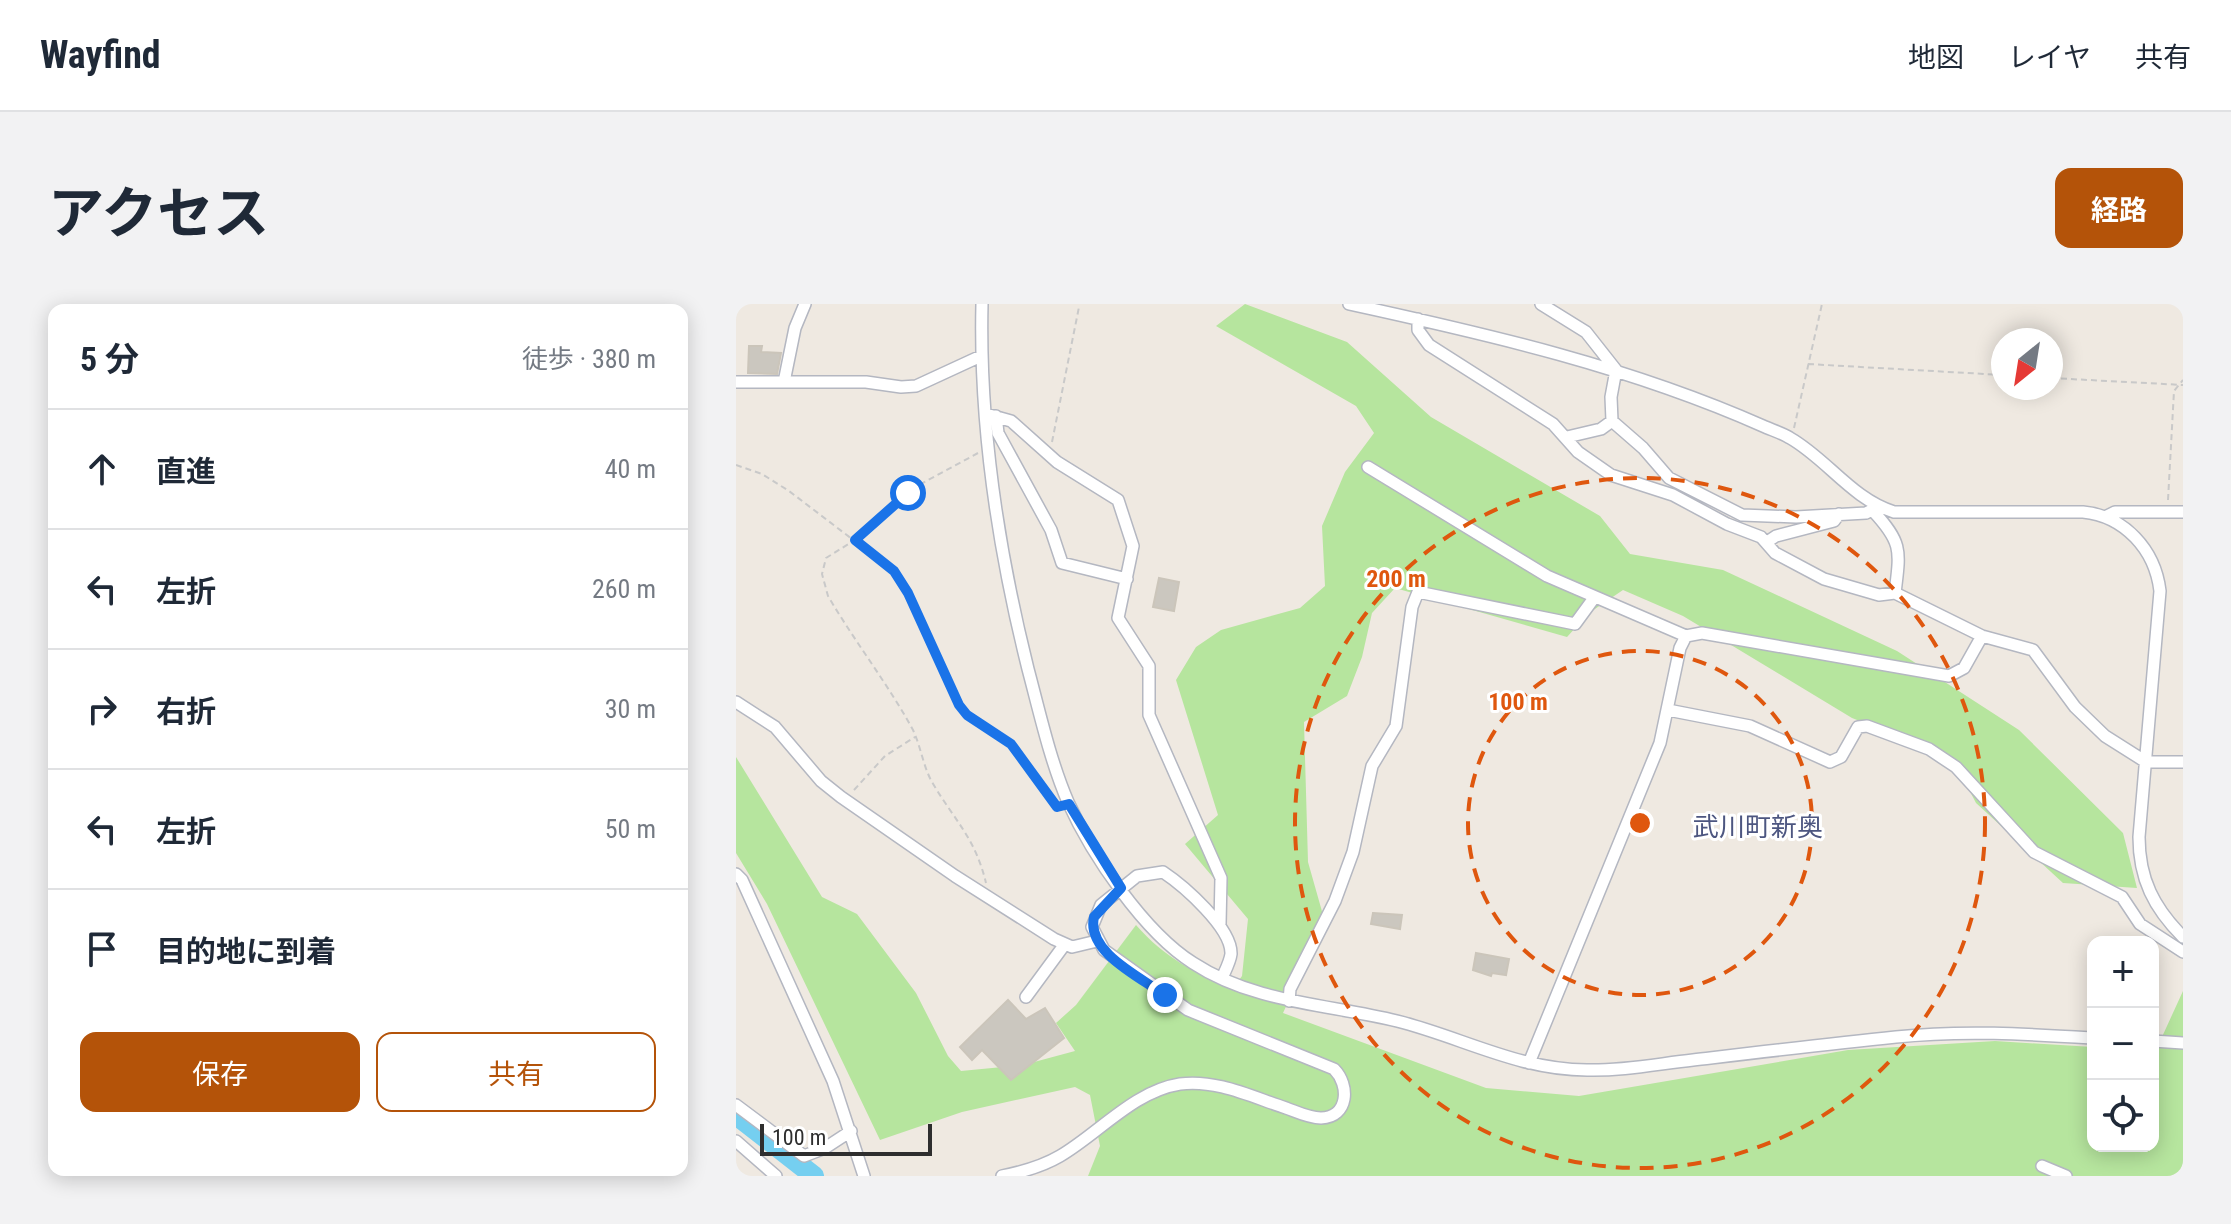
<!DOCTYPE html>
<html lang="ja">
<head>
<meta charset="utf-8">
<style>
  :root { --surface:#fff; --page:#f2f2f3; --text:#1f2937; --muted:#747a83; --line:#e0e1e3; --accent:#b45309 }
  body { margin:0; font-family:"Roboto Condensed","Noto Sans JP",sans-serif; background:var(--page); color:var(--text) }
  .controls { position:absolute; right:24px; bottom:24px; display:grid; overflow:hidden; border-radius:16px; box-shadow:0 4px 20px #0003 }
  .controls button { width:72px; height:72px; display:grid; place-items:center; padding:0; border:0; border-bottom:2px solid var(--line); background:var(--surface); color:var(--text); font:40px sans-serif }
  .compass { position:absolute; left:1255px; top:24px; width:72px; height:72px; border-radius:50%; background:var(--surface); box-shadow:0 4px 20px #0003; rotate:210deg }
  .scale { position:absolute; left:24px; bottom:20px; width:172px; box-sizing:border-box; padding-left:8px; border:4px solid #2e2e2e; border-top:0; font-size:22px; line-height:28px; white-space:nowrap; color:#2e2e2e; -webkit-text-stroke:6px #fff; paint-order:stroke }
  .stop { position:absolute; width:24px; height:24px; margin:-18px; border:6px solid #1a73e8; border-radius:50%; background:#fff }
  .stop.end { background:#1a73e8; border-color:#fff; box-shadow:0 2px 8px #0008 }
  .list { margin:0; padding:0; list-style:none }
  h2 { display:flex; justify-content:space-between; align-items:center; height:104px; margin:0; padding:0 32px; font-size:34px }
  h2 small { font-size:26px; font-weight:400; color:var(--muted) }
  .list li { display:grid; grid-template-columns:52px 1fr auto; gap:24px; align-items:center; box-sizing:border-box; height:120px; padding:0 32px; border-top:2px solid var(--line) }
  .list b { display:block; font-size:30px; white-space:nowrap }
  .list em { font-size:26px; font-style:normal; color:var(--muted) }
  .actions { display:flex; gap:16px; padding:24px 32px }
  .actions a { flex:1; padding:18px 0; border:2px solid var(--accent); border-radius:16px; text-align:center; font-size:28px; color:var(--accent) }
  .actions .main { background:var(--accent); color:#fff }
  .icon { flex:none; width:44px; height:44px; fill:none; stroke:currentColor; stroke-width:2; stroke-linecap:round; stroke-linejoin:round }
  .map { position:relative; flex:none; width:1447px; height:872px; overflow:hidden; border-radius:16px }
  header { display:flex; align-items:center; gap:48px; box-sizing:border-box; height:112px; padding:0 40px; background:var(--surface); border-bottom:2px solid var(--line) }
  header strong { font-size:38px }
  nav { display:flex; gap:44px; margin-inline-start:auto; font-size:28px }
  .intro { display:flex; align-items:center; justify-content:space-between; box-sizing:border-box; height:192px; padding:0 48px }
  h1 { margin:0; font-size:56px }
  .button { padding:20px 36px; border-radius:16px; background:var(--accent); color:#fff; font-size:28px; font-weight:700 }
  main { display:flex; gap:48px; padding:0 48px }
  aside { flex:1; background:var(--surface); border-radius:16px; box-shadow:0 4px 20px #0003 }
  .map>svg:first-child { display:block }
</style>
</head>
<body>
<header>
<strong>Wayfind</strong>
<nav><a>地図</a><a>レイヤ</a><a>共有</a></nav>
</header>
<div class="intro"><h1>アクセス</h1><a class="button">経路</a></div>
<main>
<aside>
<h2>5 分<small>徒歩 · 380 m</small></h2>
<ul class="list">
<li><svg class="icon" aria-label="ahead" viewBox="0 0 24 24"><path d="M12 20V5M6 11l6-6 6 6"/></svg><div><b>直進</b></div><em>40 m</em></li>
<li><svg class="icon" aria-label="left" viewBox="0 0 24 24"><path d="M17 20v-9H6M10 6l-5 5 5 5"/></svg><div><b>左折</b></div><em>260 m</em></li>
<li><svg class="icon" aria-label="right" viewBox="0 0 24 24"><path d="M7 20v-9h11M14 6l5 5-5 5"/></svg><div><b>右折</b></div><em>30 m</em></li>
<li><svg class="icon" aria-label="left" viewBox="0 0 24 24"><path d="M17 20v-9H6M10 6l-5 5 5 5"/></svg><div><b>左折</b></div><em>50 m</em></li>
<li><svg class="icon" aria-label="arrive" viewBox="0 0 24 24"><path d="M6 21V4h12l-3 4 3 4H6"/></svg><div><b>目的地に到着</b></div></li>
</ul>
<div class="actions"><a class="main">保存</a><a>共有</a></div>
</aside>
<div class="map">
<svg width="1447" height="872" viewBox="0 0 1447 872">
  <rect width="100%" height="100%" fill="#efe9e1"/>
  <!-- green -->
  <path fill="#b6e59e" d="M509 0 611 38 695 113 864 212 894 250 987 266 1161 347 1283 426 1387 529 1401 584 1327 579 1240 499 1216 453 1116 414 947 312 887 286 853 309 831 333 659 284 636 309 626 353 611 392 568 418 572 558 589 618 547 709 750 784 843 792 1112 746 1259 737 1357 743V842H1417V747L1420 746 1447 687V872H352L364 842 354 791 339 783 226 808 144 836 31 600 0 549V453L86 593 121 610 180 689 212 752 225 767 287 761 339 747 320 719 340 701 400 621C428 653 458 669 497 684L506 672 512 615 449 540 482 511 440 376 460 343 485 326 564 304 589 282 586 222 609 168 638 129 620 102 480 22Z"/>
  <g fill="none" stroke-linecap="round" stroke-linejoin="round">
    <!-- river -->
    <path stroke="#75cff0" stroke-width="20" d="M0 811 78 872"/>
  </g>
  <!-- building -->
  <path fill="#cbc7bf" stroke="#cbc5ba" stroke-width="2" d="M13 42H26L25 48 45 49 41 70 12 69Z
    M423 274 443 278 438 307 417 303Z
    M637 609 666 611 664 625 635 620Z
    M740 649 773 655 770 671 756 669 755 672 737 666Z
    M272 696 290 715 309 704 328 734 275 776 246 746 236 756 224 743Z"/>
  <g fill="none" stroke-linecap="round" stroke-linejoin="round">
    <defs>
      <path id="minor" d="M246 0C243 124 262 245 292 365 304 410 314 456 332 498 356 551 408 628 457 659 518 699 592 700 661 717 725 733 783 766 851 766 886 767 921 760 957 756 1025 748 1092 740 1160 733 1226 726 1291 730 1357 734
        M613 0C755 31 894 63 1027 122 1036 126 1046 129 1054 134 1091 155 1116 195 1158 208H1347C1388 212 1419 245 1424 287L1403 533C1403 575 1418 604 1447 633
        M805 0 850 28 880 66 875 93 876 117 907 144 933 174 1006 211 1060 213 1130 209 1142 203
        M682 15V26L693 41 817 120 842 148 875 171 937 191 991 220 1025 233 1039 249 1088 275 1143 291 1159 289 1246 332 1297 346 1339 403 1369 432 1410 458H1447
        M0 78H130L165 83 180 82 245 52
        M48 78 59 24 69 0
        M250 110 275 117 321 158 382 196 397 242 382 314 413 362V411L485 574 484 620
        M260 112 262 129 315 226 326 259 391 275
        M831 133 865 125 876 117
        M632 163 811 272 950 332
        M1137 207C1167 239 1164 247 1159 289
        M1371 212 1379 208H1447
        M1031 238 1040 232 1098 217 1103 210
        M0 398 39 423 85 477 105 493 219 572 318 635 336 643 361 637
        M932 406 1014 422 1094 458 1105 453 1122 423 1131 422 1193 445 1220 463 1298 548 1386 593 1404 620 1447 648
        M0 570 6 576 97 777 128 872
        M290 693 329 640
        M553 697 554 685 599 597 617 548 636 462 660 422 676 303 682 288 839 320 858 294
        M1417 737 1447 739
        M793 759 924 439 944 344 950 332 966 329 1213 372 1228 364 1246 332
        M0 801 68 852 89 844 115 827
        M0 837 40 872
        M1306 862 1330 872
        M266 872C286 868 307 862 324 852 362 830 398 787 444 780 480 775 516 793 550 804 561 808 573 814 585 814 613 813 614 781 598 765L452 706 368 646 356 623 365 601 401 572 427 568C448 582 496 624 495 650 494 658 489 667 486 674"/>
    </defs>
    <!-- minor casing -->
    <use href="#minor" stroke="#b4b7c1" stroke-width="14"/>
    <!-- path -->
    <path stroke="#c9c9c9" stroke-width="2" stroke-dasharray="6 4" stroke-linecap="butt" d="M1072 60 1267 71
      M1315 74 1447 81
      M1058 124 1086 0
      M316 138 343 3
      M242 149 181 182 119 236 90 254 86 270 92 292C119 338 152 380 177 426 185 443 187 462 196 478 218 516 239 533 250 579
      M0 161 26 170 53 187 158 267 187 315 223 401 231 411 275 440 321 503
      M1432 196 1438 87 1447 76
      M118 486 149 452 179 433"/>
    <!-- minor -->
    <use href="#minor" stroke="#fff" stroke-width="11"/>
  </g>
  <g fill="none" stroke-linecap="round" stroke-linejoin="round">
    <!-- route -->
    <path stroke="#1a73e8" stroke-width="10" d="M172 189 119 236 158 267 172 289 223 401 231 411 275 440 321 503 333 500 385 584 358 613C350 648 404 673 429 691"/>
  </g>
  <!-- distance rings -->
  <g fill="none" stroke="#df570e" stroke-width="4" stroke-dasharray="14 10">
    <circle cx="904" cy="519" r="172"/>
    <circle cx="904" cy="519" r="345"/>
  </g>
  <g text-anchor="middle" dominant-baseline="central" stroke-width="6" stroke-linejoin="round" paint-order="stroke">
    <!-- quarter labels -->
    <g font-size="26" fill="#4d5680" stroke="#fff">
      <text x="1022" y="523">武川町新奥</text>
    </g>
  </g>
  <circle cx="904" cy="519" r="12" fill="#df570e" stroke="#fff" stroke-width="4"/>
  <g font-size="24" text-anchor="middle" font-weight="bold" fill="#df570e" stroke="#fff" stroke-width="6" stroke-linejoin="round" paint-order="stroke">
    <text x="660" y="283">200 m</text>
    <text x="782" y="406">100 m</text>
  </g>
</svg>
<div class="controls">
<button>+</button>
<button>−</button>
<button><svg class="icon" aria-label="locate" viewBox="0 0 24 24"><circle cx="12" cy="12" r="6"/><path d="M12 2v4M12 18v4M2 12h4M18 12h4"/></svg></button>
</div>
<svg class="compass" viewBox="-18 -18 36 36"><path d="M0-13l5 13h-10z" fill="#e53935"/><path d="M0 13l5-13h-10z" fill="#747a83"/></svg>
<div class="scale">100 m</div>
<div class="stop" style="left:172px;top:189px"></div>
<div class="stop end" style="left:429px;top:691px"></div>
</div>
</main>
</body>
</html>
